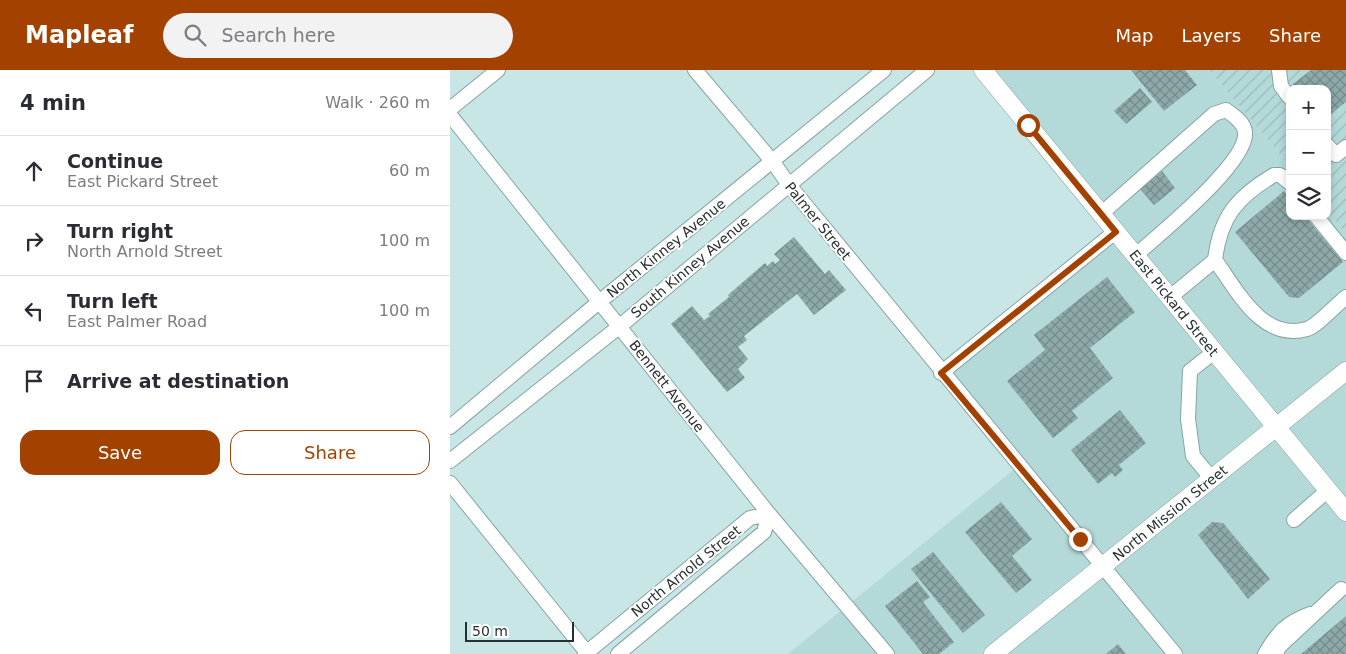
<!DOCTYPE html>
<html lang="en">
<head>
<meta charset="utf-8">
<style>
  :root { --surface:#fff; --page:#f2f2f3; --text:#2b2b33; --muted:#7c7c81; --line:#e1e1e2; --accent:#a34101 }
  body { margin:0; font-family:"DejaVu Sans",sans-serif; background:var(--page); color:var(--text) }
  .controls { position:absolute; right:15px; top:15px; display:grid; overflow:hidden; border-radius:10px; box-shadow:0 2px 8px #0003 }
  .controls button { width:45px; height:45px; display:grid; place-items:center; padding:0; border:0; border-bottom:1px solid var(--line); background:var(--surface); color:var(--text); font:25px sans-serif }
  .scale { position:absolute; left:15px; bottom:12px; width:109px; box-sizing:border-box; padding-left:5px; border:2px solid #263231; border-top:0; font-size:14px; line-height:18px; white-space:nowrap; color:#263231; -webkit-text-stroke:4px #fff; paint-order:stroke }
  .stop { position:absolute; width:15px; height:15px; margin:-11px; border:4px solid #a34101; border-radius:50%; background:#fff }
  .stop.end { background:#a34101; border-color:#fff; box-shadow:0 1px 5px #0008 }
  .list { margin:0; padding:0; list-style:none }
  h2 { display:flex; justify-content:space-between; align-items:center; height:65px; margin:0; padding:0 20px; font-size:21px }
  h2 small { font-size:16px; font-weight:400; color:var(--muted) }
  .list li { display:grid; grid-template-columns:32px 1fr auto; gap:15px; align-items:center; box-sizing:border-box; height:70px; padding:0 20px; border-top:1px solid var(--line) }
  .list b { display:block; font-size:19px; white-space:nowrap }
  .list p { margin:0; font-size:16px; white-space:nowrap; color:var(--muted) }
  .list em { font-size:16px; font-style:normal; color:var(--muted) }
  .actions { display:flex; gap:10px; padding:15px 20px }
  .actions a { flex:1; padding:11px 0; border:1px solid var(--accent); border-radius:15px; text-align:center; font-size:18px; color:var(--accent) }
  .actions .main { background:var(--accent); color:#fff }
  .icon { flex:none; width:28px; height:28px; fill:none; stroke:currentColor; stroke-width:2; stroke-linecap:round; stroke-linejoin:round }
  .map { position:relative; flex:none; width:896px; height:584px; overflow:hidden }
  header { display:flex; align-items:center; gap:30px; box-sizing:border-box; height:70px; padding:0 25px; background:var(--accent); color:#fff }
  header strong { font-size:24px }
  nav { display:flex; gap:28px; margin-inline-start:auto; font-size:18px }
  .search { width:350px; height:45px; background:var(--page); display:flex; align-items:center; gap:12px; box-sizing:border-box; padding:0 18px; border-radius:28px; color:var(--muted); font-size:19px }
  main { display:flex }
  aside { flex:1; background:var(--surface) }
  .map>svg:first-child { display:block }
</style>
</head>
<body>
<header>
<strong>Mapleaf</strong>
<div class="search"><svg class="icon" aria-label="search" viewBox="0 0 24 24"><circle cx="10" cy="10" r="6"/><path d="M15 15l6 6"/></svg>Search here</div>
<nav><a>Map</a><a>Layers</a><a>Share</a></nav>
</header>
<main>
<aside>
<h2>4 min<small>Walk · 260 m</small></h2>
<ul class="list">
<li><svg class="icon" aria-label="ahead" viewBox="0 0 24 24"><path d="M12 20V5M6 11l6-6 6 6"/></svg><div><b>Continue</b><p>East Pickard Street</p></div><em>60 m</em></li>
<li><svg class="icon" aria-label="right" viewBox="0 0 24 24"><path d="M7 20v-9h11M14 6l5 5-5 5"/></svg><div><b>Turn right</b><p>North Arnold Street</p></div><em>100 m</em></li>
<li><svg class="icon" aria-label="left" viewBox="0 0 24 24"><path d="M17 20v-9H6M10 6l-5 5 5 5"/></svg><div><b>Turn left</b><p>East Palmer Road</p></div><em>100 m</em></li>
<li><svg class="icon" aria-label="arrive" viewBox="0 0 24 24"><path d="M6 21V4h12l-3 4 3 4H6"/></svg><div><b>Arrive at destination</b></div></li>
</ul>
<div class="actions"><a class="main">Save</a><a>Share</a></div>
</aside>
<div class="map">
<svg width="896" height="584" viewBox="0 0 896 584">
  <defs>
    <pattern id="industrial-furrows" width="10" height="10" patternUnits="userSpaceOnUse" patternTransform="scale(1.25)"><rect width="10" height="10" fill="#b3dad9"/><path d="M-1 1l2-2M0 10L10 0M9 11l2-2" fill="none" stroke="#9abcbb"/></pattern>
    <pattern id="building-cross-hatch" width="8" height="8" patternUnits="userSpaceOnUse" patternTransform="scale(1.25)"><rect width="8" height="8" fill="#8daaa9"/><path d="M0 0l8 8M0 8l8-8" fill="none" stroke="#738b8a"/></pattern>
  </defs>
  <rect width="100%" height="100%" fill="#c8e6e5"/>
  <!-- built -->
  <path fill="#b3dad9" d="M533 0H759L840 96V146H877V141L896 163V584H338L568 396 491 303 665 162Z"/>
  <!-- industrial -->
  <path fill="url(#industrial-furrows)" d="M759 0H896V163L877 141V19H840V96Z"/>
  <!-- building -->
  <path fill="url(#building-cross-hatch)" d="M681 0H735L747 15 714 41Z
    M861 0H896V32L877 47V19H846L843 14Z
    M690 18 702 32 676 54 664 41Z
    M712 101 725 118 704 135 690 119Z
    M834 121 840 128V146H855L893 192 849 228 839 227 785 162Z
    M344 167 375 204 379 200 396 220 364 245 347 224 294 266 297 270 288 277 298 289 288 299 295 308 277 322 221 254 242 236 254 250 260 246 258 244 279 227 278 225 315 193 317 196 323 191 325 194 330 190 324 184Z
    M657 207 685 242 640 278 663 308 622 341 628 348 603 368 557 311 595 280 584 265Z
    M670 340 696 373 669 395 673 400 665 407 662 403 648 414 621 380Z
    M551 432 582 469 562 486 582 510 566 523 515 462Z
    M762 452 773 453 820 509 798 529 748 465Z
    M483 482 535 545 513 563 461 499Z
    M467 511 480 527 473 532 504 572 489 584H473L435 536Z
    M896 546V584H851Z
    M668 574 676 584H656Z"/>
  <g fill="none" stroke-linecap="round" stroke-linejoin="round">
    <defs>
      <path id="minor" d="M245 0 323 92 339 115 725 584
        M829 0 831 16 840 28
        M0 39 48 0
        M0 45 319 444 437 584
        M877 75 886 85 896 77
        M651 144 764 44 776 40C783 45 794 52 795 62 799 92 708 165 685 186
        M866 146 896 183
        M765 190C770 147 787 127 824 105H830L840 113
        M719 228 765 190C787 220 812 272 857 259 867 256 887 234 896 227
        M491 303 665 162
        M0 357 149 232 434 0
        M0 391 170 256 477 0
        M762 409 743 386 738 349 740 301 764 282
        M0 413 138 584
        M844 450 878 420
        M135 584 300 448 319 444 314 462 168 584
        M815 584C828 562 836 553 860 544
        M825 584 830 576 891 519"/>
      <path id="major" d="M533 0 896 442
        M543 584 896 301"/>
    </defs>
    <!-- minor casing -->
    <use href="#minor" stroke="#86a3a2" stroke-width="16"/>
    <!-- major casing -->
    <use href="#major" stroke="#86a3a2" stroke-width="19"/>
    <!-- minor -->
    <use href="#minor" stroke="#fff" stroke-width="14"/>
    <!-- major -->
    <use href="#major" stroke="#fff" stroke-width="18"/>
  </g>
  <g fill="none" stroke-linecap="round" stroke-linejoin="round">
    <!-- route -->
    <path stroke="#a34101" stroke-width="6" d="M578 55 666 162 491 303 630 469"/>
  </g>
  <g text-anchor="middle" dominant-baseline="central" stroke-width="4" stroke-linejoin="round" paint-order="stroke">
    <!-- street labels -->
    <g font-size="14" fill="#263231" stroke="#fff">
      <text transform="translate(368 151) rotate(51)">Palmer Street</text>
      <text transform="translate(216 178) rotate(-39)">North Kinney Avenue</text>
      <text transform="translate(240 197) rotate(-40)">South Kinney Avenue</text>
      <text transform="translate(724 233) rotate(51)">East Pickard Street</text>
      <text transform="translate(217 316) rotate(52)">Bennett Avenue</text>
      <text transform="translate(720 443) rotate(-39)">North Mission Street</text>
      <text transform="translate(236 501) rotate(-39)">North Arnold Street</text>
    </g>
  </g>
</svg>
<div class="controls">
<button>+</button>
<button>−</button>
<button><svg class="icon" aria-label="layers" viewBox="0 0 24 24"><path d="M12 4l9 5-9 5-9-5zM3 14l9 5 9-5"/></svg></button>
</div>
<div class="scale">50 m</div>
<div class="stop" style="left:578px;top:55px"></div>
<div class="stop end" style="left:630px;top:469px"></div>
</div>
</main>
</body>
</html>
